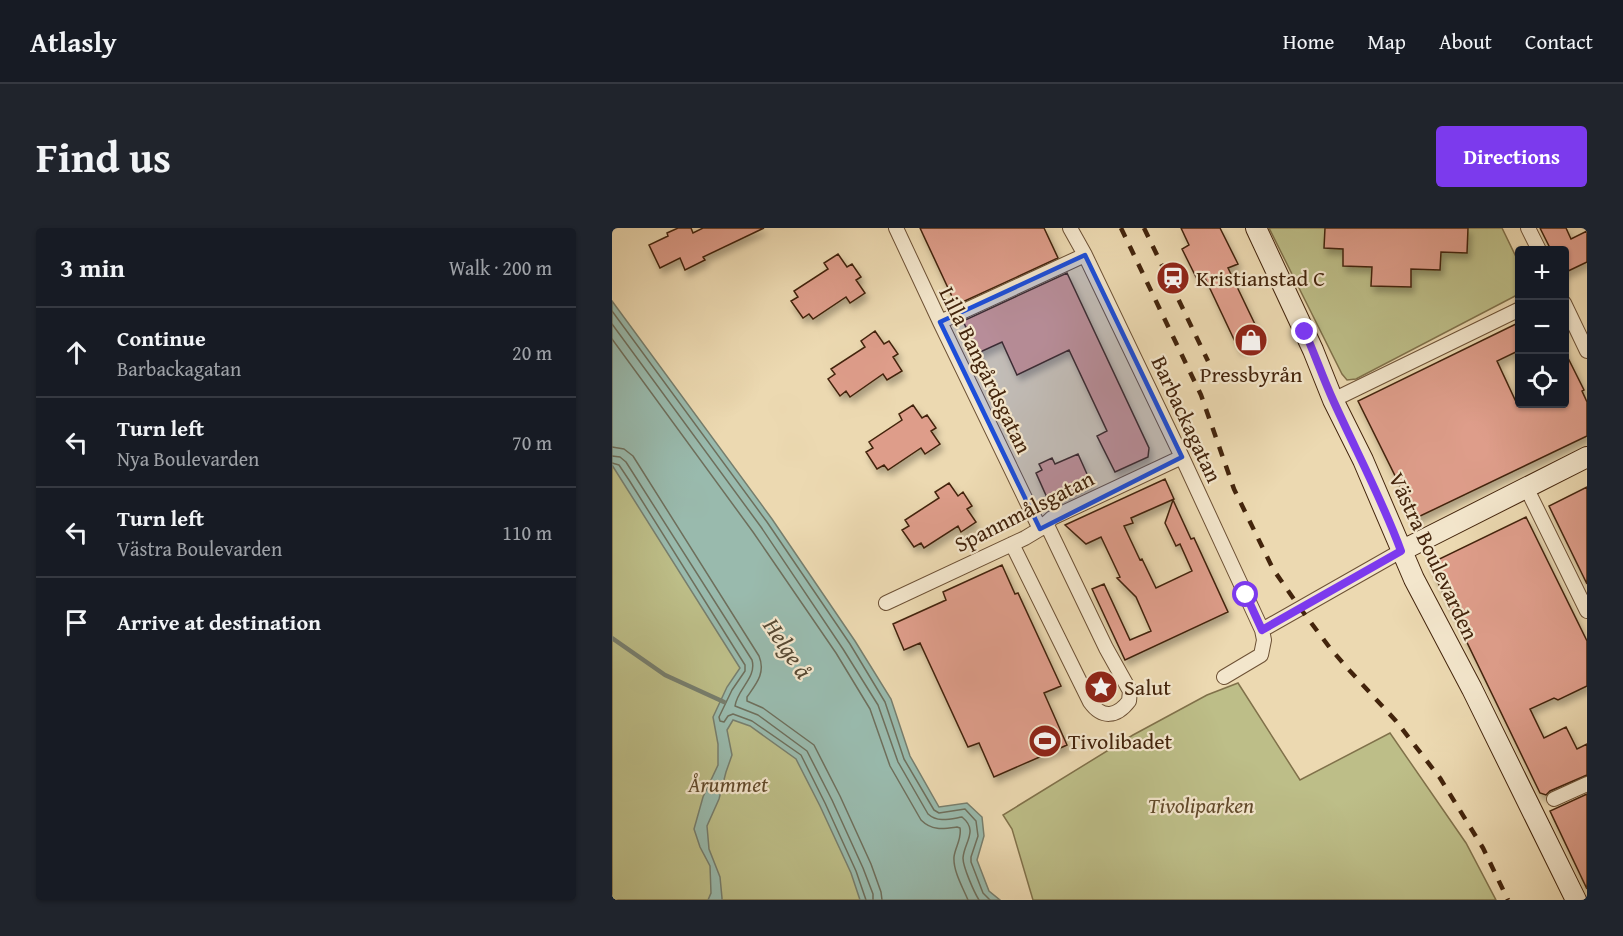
<!DOCTYPE html>
<html lang="en">
<head>
<meta charset="utf-8">
<style>
  :root { --surface:#171b24; --page:#20242c; --text:#f1f3f6; --muted:#9ea1a6; --line:#363941; --accent:#7c3aed }
  body { margin:0; font-family:"Gentium Book Plus",serif; background:var(--page); color:var(--text) }
  .controls { position:absolute; right:18px; top:18px; display:grid; overflow:hidden; border-radius:6px; box-shadow:0 2px 4px #0004 }
  .controls button { width:54px; height:54px; display:grid; place-items:center; padding:0; border:0; border-bottom:2px solid var(--line); background:var(--surface); color:var(--text); font:30px sans-serif }
  .stop { position:absolute; width:18px; height:18px; margin:-14px; border:4px solid #7c3aed; border-radius:50%; background:#fff }
  .stop.end { background:#7c3aed; border-color:#fff; box-shadow:0 2px 6px #0008 }
  .list { margin:0; padding:0; list-style:none }
  h2 { display:flex; justify-content:space-between; align-items:center; height:78px; margin:0; padding:0 24px; font-size:26px }
  h2 small { font-size:20px; font-weight:400; color:var(--muted) }
  .list li { display:grid; grid-template-columns:39px 1fr auto; gap:18px; align-items:center; box-sizing:border-box; height:90px; padding:0 24px; border-top:2px solid var(--line) }
  .list b { display:block; font-size:22px; white-space:nowrap }
  .list p { margin:0; font-size:20px; white-space:nowrap; color:var(--muted) }
  .list em { font-size:20px; font-style:normal; color:var(--muted) }
  .icon { flex:none; width:33px; height:33px; fill:none; stroke:currentColor; stroke-width:2; stroke-linecap:round; stroke-linejoin:round }
  .map { position:relative; flex:none; width:975px; height:672px; overflow:hidden; border-radius:6px }
  header { display:flex; align-items:center; gap:36px; box-sizing:border-box; height:84px; padding:0 30px; background:var(--surface); border-bottom:2px solid var(--line) }
  header strong { font-size:28px }
  nav { display:flex; gap:33px; margin-inline-start:auto; font-size:21px }
  .intro { display:flex; align-items:center; justify-content:space-between; box-sizing:border-box; height:144px; padding:0 36px }
  h1 { margin:0; font-size:42px }
  .button { padding:15px 27px; border-radius:6px; background:var(--accent); color:#fff; font-size:21px; font-weight:700 }
  main { display:flex; gap:36px; padding:0 36px }
  aside { flex:1; background:var(--surface); border-radius:6px; box-shadow:0 2px 4px #0004 }
  .map>svg:first-child { display:block }
</style>
</head>
<body>
<header>
<strong>Atlasly</strong>
<nav><a>Home</a><a>Map</a><a>About</a><a>Contact</a></nav>
</header>
<div class="intro"><h1>Find us</h1><a class="button">Directions</a></div>
<main>
<aside>
<h2>3 min<small>Walk · 200 m</small></h2>
<ul class="list">
<li><svg class="icon" aria-label="ahead" viewBox="0 0 24 24"><path d="M12 20V5M6 11l6-6 6 6"/></svg><div><b>Continue</b><p>Barbackagatan</p></div><em>20 m</em></li>
<li><svg class="icon" aria-label="left" viewBox="0 0 24 24"><path d="M17 20v-9H6M10 6l-5 5 5 5"/></svg><div><b>Turn left</b><p>Nya Boulevarden</p></div><em>70 m</em></li>
<li><svg class="icon" aria-label="left" viewBox="0 0 24 24"><path d="M17 20v-9H6M10 6l-5 5 5 5"/></svg><div><b>Turn left</b><p>Västra Boulevarden</p></div><em>110 m</em></li>
<li><svg class="icon" aria-label="arrive" viewBox="0 0 24 24"><path d="M6 21V4h12l-3 4 3 4H6"/></svg><div><b>Arrive at destination</b></div></li>
</ul>
</aside>
<div class="map">
<svg width="975" height="672" viewBox="0 0 975 672">
  <defs>
    <filter id="shadow"><feDropShadow dx="3" dy="5.5" stdDeviation="3" flood-color="#0004"/></filter>
  </defs>
  <rect width="100%" height="100%" fill="#ecd9b1"/>
  <filter id="stains"><feTurbulence type="fractalNoise" baseFrequency=".00333" numOctaves="4"/><feColorMatrix values="0 0 0 0 .2 0 0 0 0 .09 0 0 0 0 .02 0 0 0 .5 -.17"/></filter>
  <radialGradient id="worn" r=".72"><stop offset=".6" stop-color="#630" stop-opacity="0"/><stop offset="1" stop-color="#630" stop-opacity=".3"/></radialGradient>
  <!-- green -->
  <path fill="#bdbe88" stroke="#80714a" stroke-width="1.5" d="M657 0H890L907 35V66L744 151 735 152 730 146Z
    M0 167 298 672H0Z
    M626 455 688 552 778 505 854 615 884 672H421L400 601 391 587 521 507 595 467Z"/>
  <!-- water -->
  <path fill="#99baad" stroke="#777e6d" stroke-width="1.5" d="M0 73 160 291 243 413 279 471 298 528 327 579 355 575 370 589 372 608 365 632 377 663 388 672H248L239 645 208 578 184 531 138 498 121 492 115 502 120 527 114 544 107 571 95 598 97 621 108 649 110 670V672H96L99 665 98 638 88 619 82 601 91 569 106 537V516L101 489 115 459 128 440 0 237Z"/>
  <g fill="none" stroke-linecap="round" stroke-linejoin="round">
    <!-- shore -->
    <path stroke="#6e6f5c" stroke-width="1.5" d="M0 83 155 294 238 416 273 474 292 531 322 582 327 585 353 581 364 593 366 608 359 629V634L371 665 378 672
      M0 96 149 299 231 421 266 477 286 534 316 586C326 595 338 591 350 589 367 603 352 614 351 630 351 639 362 664 367 672
      M0 111 141 304 224 425 258 481 278 538 309 592C320 603 331 601 345 599L348 600C350 611 343 619 342 629 341 643 351 660 356 672
      M0 219 12 221 21 228 147 428C154 445 144 456 135 469V473L151 480 202 517 228 568 259 636 269 664 270 672
      M0 228 8 229 14 234 140 432C145 450 125 461 123 478L146 487 195 523 220 572 251 640 261 666V672
      M0 235 7 237 17 252 133 437V443L120 462 107 489 108 493 112 494 116 488 121 486 140 493 189 527 213 575 244 643 254 672"/>
    <!-- stream -->
    <path stroke="#777e6d" stroke-width="4.5" d="M0 410 53 447 112 474"/>
  </g>
  <!-- building -->
  <path fill="#de9d8a" stroke="#43240c" stroke-width="1.5" filter="url(#shadow)" d="M66 0H79L81 5 91 0H152L91 29 93 32 73 42 68 30 48 40 37 17 56 8 55 5Z
    M308 0H432L446 30 344 77Z
    M569 0H608L626 36 616 40 650 111 627 122 592 48 585 51 570 21 577 17Z
    M713 0H856L855 25 829 24 828 42 799 41V59L759 58 760 39 731 38V21L712 20Z
    M928 0H954L959 11 975 3V34L952 45V22H939Z
    M226 26 235 39 240 36 249 49 244 52 253 65 238 75 234 69 201 91 197 86 191 90 179 73 186 69 182 63 216 41 212 35Z
    M455 45 537 220 536 229 503 244 485 208 495 203 457 122 405 147 390 114 366 125 351 93Z
    M908 94V122L885 133 905 176H952V122L972 162 970 163 975 174V208L804 290 746 173Z
    M263 103 272 116 277 113 286 126 281 129 290 143 275 152 271 146 238 169 234 163 228 168 216 151 223 146 219 141 253 119 249 113Z
    M301 177 310 190 315 187 324 200 319 203 328 216 313 226 309 220 276 242 272 237 265 241 254 224 261 220 257 214 290 192 287 186Z
    M466 226 479 255 437 274 424 245 430 242 427 236 440 230 443 236Z
    M553 251 562 271 519 290 521 295 512 298 528 332 530 331 544 360 580 343 568 316 564 318 553 295 561 272 579 311 582 310 616 384 513 432 480 361 492 356 518 412 539 403 524 369 505 350 508 349 489 309 474 316 453 297Z
    M337 255 346 268 351 264 360 278 355 281 364 294 349 304 346 298 312 320 309 315 302 319 290 302 297 298 293 292 327 270 323 264Z
    M975 259V356L937 278Z
    M914 289 975 413V458L946 472 942 470 918 481 932 510 954 499 965 521 975 516V547L938 563 934 567 928 565 817 336Z
    M390 337 403 366 406 365 449 458 432 465 455 517 382 549 367 515 356 519 308 415 292 422 281 396 334 372 331 364Z
    M975 566V661L938 583Z"/>
  <g fill="none" stroke-linecap="round" stroke-linejoin="round">
    <defs>
      <path id="street" d="M284 0 328 94 428 301
        M458 0 473 27 570 229 650 402 652 412 649 427 612 449
        M916 0 927 22
        M952 75 975 123
        M328 94 473 27
        M721 172 908 81
        M914 259 975 383
        M400 316 478 474C490 491 505 489 517 473L518 463 494 420 434 295
        M274 375 413 310 428 301 440 290 570 229
        M650 402 789 323
        M942 571 975 556"/>
      <path id="secondary" d="M644 0 701 122 721 172 751 232 802 351 860 461 964 672
        M789 323 975 229"/>
    </defs>
    <!-- street casing -->
    <use href="#street" stroke="#6d5135" stroke-width="16"/>
    <!-- secondary casing -->
    <use href="#secondary" stroke="#43240c" stroke-width="22"/>
    <!-- street -->
    <use href="#street" stroke="#f3e6cc" stroke-width="14"/>
    <!-- secondary -->
    <use href="#secondary" stroke="#f3e6cc" stroke-width="20"/>
    <!-- rail -->
    <path stroke="#43240c" stroke-width="4.5" stroke-dasharray="10 10" stroke-linecap="butt" d="M509 0 589 167 622 261 661 341 688 380 718 420 738 443 784 493 828 550 871 620 896 672
      M532 0 596 133"/>
  </g>
  <g fill="none" stroke-linecap="round" stroke-linejoin="round">
    <!-- route -->
    <path stroke="#7c3aed" stroke-width="8" d="M634 367 650 402 789 323C770 271 744 223 721 172 711 150 703 127 693 104"/>
  </g>
  <!-- marked area -->
  <path fill="#1d4ed8" fill-opacity="0.2" stroke="#1d4ed8" stroke-width="4.5" stroke-linejoin="round" d="M473 27 570 229 428 301 328 94Z"/>
  <!-- icons -->
  <defs>
    <symbol id="station-disc" viewBox="-11 -11 22 22"><circle r="9.5" fill="#8f2418" stroke="#f3e6cc"/><path d="M-3-6H3Q5-6 5-4V2Q5 4 3 4L4.5 6H3L1.5 4h-3L-3 6H-4.5L-3 4Q-5 4-5 2V-4Q-5-6-3-6ZM-3.5-4v3h7v-3ZM-3.5 1v1.5H-2V1ZM2 1v1.5H3.5V1Z" fill="#fff"/></symbol>
    <symbol id="shop-disc" viewBox="-11 -11 22 22"><circle r="9.5" fill="#8f2418" stroke="#f3e6cc"/><path d="M-5-2.5h2.3a2.7 3.5 0 0 1 5.4 0H5L5.5 6h-11ZM-1.5-2.5h3a1.5 2.3 0 0 0-3 0Z" fill="#fff"/></symbol>
    <symbol id="sight-disc" viewBox="-11 -11 22 22"><circle r="9.5" fill="#8f2418" stroke="#f3e6cc"/><path d="M0-6L1.8-2.2L6-1.7L2.9 1.2L3.7 5.4L0 3.3L-3.7 5.4L-2.9 1.2L-6-1.7L-1.8-2.2Z" fill="#fff"/></symbol>
    <symbol id="stadium-disc" viewBox="-11 -11 22 22"><circle r="9.5" fill="#8f2418" stroke="#f3e6cc"/><path d="M0-5a6.5 5 0 1 0 0 10a6.5 5 0 1 0 0-10ZM-3.5-1.8h7v3.6h-7Z" fill="#fff"/></symbol>
  </defs>
  <g fill-rule="evenodd">
    <use href="#station-disc" x="542" y="31" width="38" height="38"/>
    <use href="#shop-disc" x="620" y="93" width="38" height="38"/>
    <use href="#sight-disc" x="470" y="440" width="38" height="38"/>
    <use href="#stadium-disc" x="414" y="494" width="38" height="38"/>
  </g>
  <g text-anchor="middle" dominant-baseline="central" stroke-width="4.5" stroke-linejoin="round" paint-order="stroke">
    <!-- poi labels -->
    <g font-size="22" fill="#43240c" stroke="#f3e6cc" text-anchor="start">
      <text x="584" y="50">Kristianstad C</text>
      <text x="639" y="146" text-anchor="middle">Pressbyrån</text>
      <text x="512" y="459">Salut</text>
      <text x="456" y="513">Tivolibadet</text>
    </g>
    <!-- street labels -->
    <g font-size="22" fill="#43240c" stroke="#f3e6cc">
      <text transform="translate(374 142) rotate(64)">Lilla Bangårdsgatan</text>
      <text transform="translate(575 191) rotate(65)">Barbackagatan</text>
      <text transform="translate(412 283) rotate(-27)">Spannmålsgatan</text>
      <text transform="translate(822 328) rotate(65)">Västra Boulevarden</text>
    </g>
    <!-- park labels -->
    <g font-size="22" font-style="italic" fill="#624a2b" stroke="#f3e6cc">
      <text x="116" y="556">Årummet</text>
      <text x="589" y="577">Tivoliparken</text>
    </g>
    <!-- water labels -->
    <g font-size="24" font-style="italic" fill="#584a34" stroke="#f3e6cc">
      <text transform="translate(176 420) rotate(56)">Helge å</text>
    </g>
  </g>
  <rect width="100%" height="100%" filter="url(#stains)"/>
  <rect width="100%" height="100%" fill="url(#worn)"/>
</svg>
<div class="controls">
<button>+</button>
<button>−</button>
<button><svg class="icon" aria-label="locate" viewBox="0 0 24 24"><circle cx="12" cy="12" r="6"/><path d="M12 2v4M12 18v4M2 12h4M18 12h4"/></svg></button>
</div>
<div class="stop" style="left:634px;top:367px"></div>
<div class="stop end" style="left:693px;top:104px"></div>
</div>
</main>
</body>
</html>
